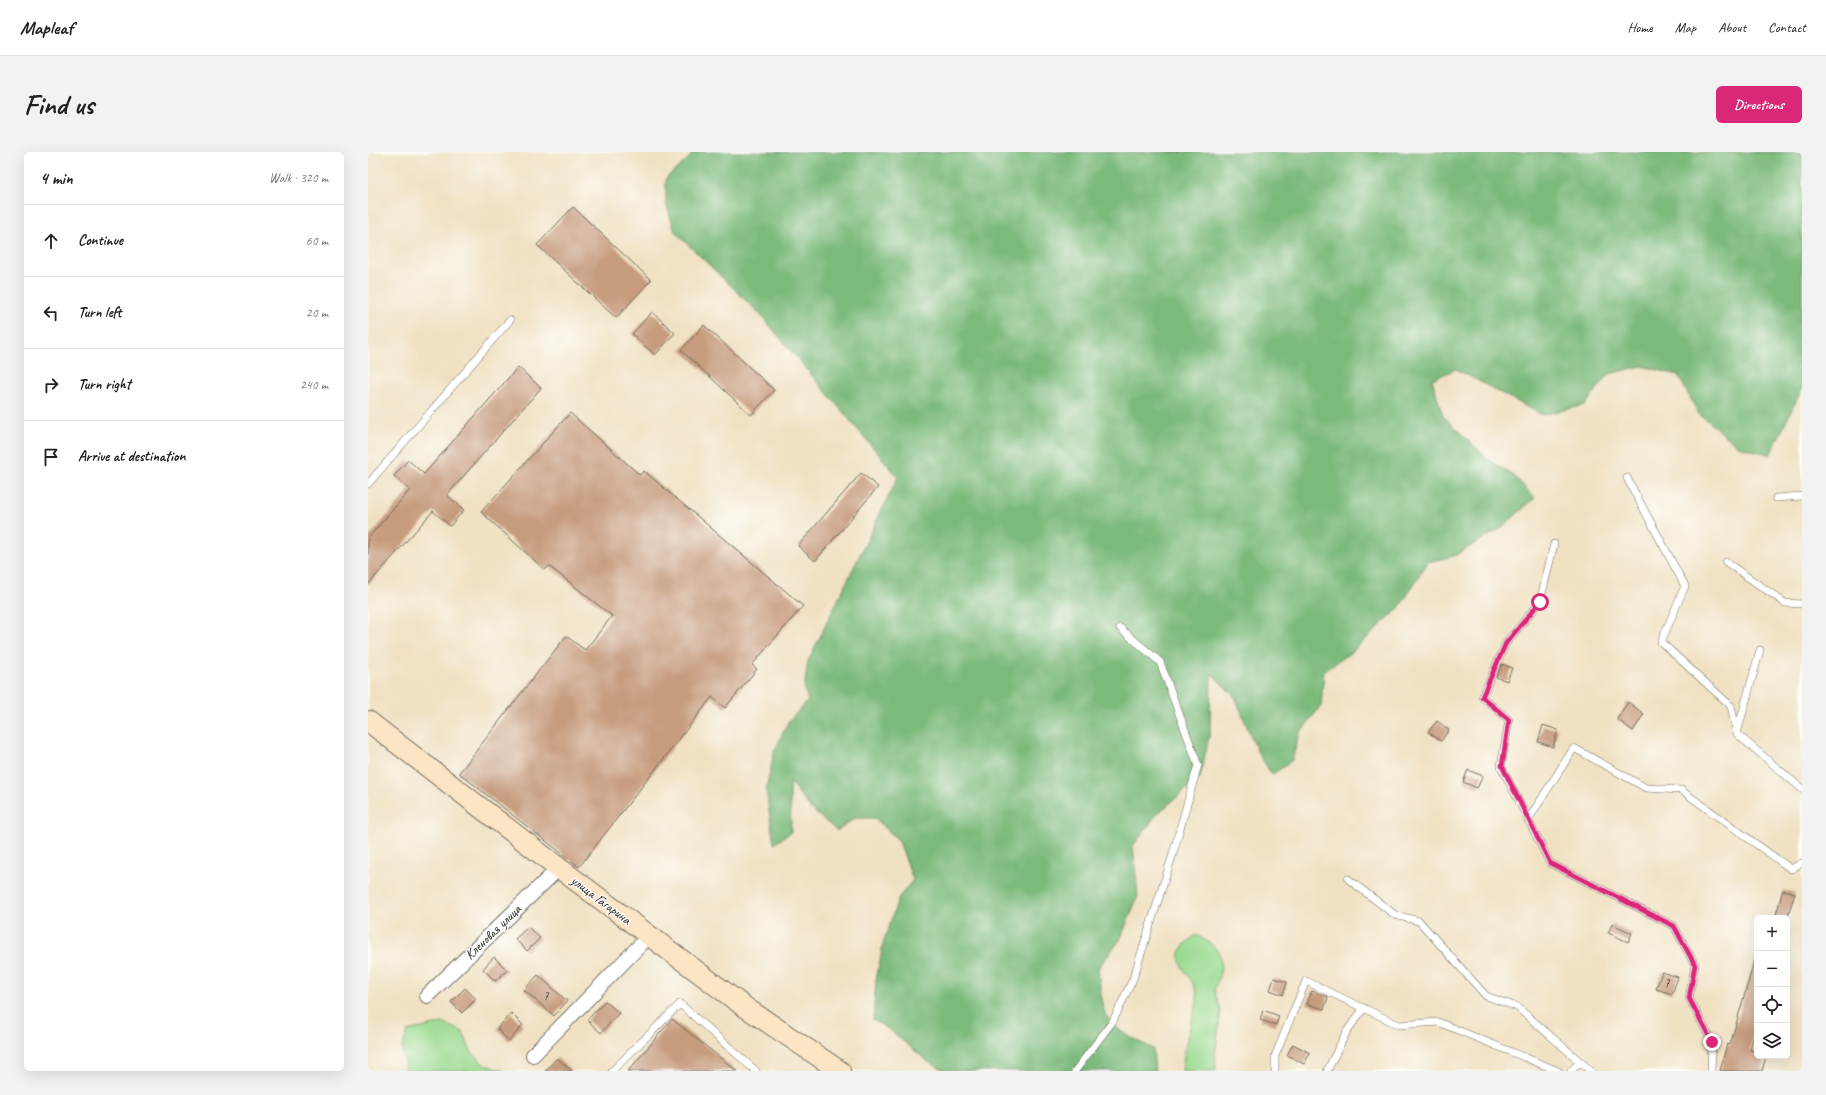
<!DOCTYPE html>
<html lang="en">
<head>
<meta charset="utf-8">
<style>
  :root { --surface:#fff; --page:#f2f2f2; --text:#202124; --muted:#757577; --line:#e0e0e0; --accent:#db2777 }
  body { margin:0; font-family:Caveat,sans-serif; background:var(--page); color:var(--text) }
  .controls { position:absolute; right:12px; bottom:12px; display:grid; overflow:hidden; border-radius:6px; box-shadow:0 4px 16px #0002 }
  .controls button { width:36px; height:36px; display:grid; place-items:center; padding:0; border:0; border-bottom:1px solid var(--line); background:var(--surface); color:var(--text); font:20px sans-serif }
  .stop { position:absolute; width:12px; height:12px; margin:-9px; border:3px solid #db2777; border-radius:50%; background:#fff }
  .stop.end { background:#db2777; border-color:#fff; box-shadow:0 1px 4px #0008 }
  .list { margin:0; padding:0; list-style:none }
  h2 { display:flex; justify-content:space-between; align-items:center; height:52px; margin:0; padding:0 16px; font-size:17px }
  h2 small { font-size:13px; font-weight:400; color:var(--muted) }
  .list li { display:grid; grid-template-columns:26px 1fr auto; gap:12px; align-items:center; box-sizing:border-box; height:72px; padding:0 16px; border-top:1px solid var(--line) }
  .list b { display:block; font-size:15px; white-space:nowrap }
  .list em { font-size:13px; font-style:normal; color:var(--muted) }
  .icon { flex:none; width:22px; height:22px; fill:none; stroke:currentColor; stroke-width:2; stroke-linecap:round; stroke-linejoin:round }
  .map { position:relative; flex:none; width:1434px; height:919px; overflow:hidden; border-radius:6px }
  header { display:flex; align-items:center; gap:24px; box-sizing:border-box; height:56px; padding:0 20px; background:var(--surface); border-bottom:1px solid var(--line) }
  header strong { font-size:19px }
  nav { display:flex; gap:22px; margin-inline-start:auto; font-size:14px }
  .intro { display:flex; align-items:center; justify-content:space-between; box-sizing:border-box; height:96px; padding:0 24px }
  h1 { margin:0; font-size:28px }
  .button { padding:10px 18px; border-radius:6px; background:var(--accent); color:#fff; font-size:14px; font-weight:700 }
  main { display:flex; gap:24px; padding:0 24px }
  aside { flex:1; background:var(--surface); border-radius:6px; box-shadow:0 4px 16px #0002 }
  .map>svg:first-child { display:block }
</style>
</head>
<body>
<header>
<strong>Mapleaf</strong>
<nav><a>Home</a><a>Map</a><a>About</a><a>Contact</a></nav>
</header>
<div class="intro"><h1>Find us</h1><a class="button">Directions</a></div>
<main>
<aside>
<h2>4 min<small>Walk · 320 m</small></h2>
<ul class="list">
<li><svg class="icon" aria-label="ahead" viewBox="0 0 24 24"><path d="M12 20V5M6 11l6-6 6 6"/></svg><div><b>Continue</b></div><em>60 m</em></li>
<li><svg class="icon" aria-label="left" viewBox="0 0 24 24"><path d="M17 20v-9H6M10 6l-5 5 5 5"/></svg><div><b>Turn left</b></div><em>20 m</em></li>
<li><svg class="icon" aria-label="right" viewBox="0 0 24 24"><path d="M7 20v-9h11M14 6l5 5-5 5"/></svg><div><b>Turn right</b></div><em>240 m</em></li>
<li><svg class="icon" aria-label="arrive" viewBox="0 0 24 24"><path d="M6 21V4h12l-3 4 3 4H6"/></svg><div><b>Arrive at destination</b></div></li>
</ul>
</aside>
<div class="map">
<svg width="1434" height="919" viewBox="0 0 1434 919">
  <rect width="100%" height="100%" fill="#fdfcf7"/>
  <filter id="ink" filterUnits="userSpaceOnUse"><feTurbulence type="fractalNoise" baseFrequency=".025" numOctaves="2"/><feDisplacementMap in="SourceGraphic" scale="8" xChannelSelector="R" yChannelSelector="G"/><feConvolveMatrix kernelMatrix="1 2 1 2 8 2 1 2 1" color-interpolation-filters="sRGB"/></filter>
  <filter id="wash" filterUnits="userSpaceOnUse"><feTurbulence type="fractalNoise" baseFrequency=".012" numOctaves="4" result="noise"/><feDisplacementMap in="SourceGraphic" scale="16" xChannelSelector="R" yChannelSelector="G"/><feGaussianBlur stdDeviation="0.9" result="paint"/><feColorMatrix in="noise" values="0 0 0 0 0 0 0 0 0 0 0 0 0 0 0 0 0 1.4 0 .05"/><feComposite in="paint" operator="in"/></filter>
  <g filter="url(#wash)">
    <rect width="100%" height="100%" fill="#f0e1c2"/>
    <!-- green -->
    <path fill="#9ada91" stroke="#62825e" d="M828 783C857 797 858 810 846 838L853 859 847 902 848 919H814C816 901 819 884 824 867 825 861 829 855 829 849 832 822 789 810 828 783Z
      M75 871 95 880 103 900 117 913 136 919H36L37 912 34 895 40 879Z"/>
    <!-- forest -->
    <path fill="#7bba7b" stroke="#537253" d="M326 0H1434V237L1402 303 1370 294 1330 261 1310 223 1274 214 1241 222 1217 253 1174 263 1088 217 1064 227 1075 264 1120 307 1147 325 1167 346 1132 377 1086 404 1060 410 1031 456 985 499 956 519 953 554 932 581 924 608 904 623 889 599 867 545 843 521 842 580 832 626 789 662 765 694 770 744 752 788 730 816C732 828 732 839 734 851 738 876 765 886 785 897L787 919H578L559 909 522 878 505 868 508 828 516 788 531 745 545 728 531 689 507 666H487L469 679 443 657 422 630 423 680 406 692 398 638 406 600 420 570 440 549 436 536 440 509 530 325 391 161 307 80 298 51V26L320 7Z"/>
    <g id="blocks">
      <!-- building -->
      <path fill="#c69b7e" d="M205 55 283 128 248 166 169 93Z
        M284 160 307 181 287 203 264 182Z
        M336 173 406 238 383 263 313 198Z
        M150 215 173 236 79 343 96 358 82 374 65 359 0 433V386L42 338 26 324 40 308 56 322Z
        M202 261 272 323 276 319 435 454 384 513 389 517 357 556 344 545 211 715 91 621 198 484 217 498 244 464 181 414 177 418 113 360Z
        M493 321 510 335 447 409 430 394Z
        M1134 512 1144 516 1139 529 1128 525Z
        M1260 550 1276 562 1265 579 1249 567Z
        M1069 569 1081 578 1073 589 1060 580Z
        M1175 573 1190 578 1185 595 1170 590Z
        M1100 618 1115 624 1109 636 1095 630Z
        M1415 738 1427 741 1419 766H1407Z
        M1244 772 1264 781 1260 790 1240 781Z
        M160 775 172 786 159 799 147 787Z
        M126 805 139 818 127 829 115 817Z
        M1386 810H1389V872L1382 898 1389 900V904H1398L1394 919H1352L1359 892 1362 893Z
        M1294 820 1310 825 1304 842 1288 837Z
        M170 823 199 849 186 864 156 838Z
        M906 826 919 830 915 843 902 838Z
        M97 836 108 847 94 861 83 850Z
        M944 839 960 845 956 857 939 852Z
        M237 849 251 861 233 881 219 868Z
        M895 858 911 864 908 873 892 868Z
        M143 861 155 873 141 889 129 877Z
        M304 867 369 919H260Z
        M925 892 942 901 936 912 919 903Z
        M189 906 204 919H177Z"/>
    </g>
  </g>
  <g filter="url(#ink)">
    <use href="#blocks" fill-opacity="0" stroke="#706b60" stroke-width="1"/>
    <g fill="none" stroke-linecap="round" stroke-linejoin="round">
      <defs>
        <path id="lane" d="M1259 326 1317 434 1293 490 1363 554 1369 582 1434 637
          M0 332 142 168
          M1408 346 1434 344
          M1186 392 1172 450 1138 491 1114 545 1141 568 1133 614 1182 711 1306 774 1327 813 1321 846 1344 890 1343 919
          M1358 410 1417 451 1434 452
          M1369 581 1392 498
          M1160 668 1206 596 1278 636 1313 638 1423 717 1434 711
          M980 727 1027 763 1051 769 1118 844 1149 855 1223 919
          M244 919 312 852 388 919
          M707 919 745 869 765 827 804 705 830 613 792 510 752 476
          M907 919V904L938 829 1031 873 1070 870 1190 919
          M959 919 979 879 996 856
          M1203 919 1212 910"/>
        <path id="street" d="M59 844 191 716
          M165 903 281 784"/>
        <path id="secondary" d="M0 569 191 716 374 853 472 919"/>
      </defs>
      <!-- lane casing -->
      <use href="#lane" stroke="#706b60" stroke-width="8"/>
      <!-- street casing -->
      <use href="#street" stroke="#706b60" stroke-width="16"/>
      <!-- secondary casing -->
      <use href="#secondary" stroke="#706b60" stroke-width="22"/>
      <!-- lane -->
      <use href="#lane" stroke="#fff" stroke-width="7"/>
      <!-- street -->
      <use href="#street" stroke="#fff" stroke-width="14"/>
      <!-- secondary -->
      <use href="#secondary" stroke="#fce5c4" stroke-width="20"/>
    </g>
  </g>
  <g fill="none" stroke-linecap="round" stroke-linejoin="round" filter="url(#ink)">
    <!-- route -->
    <path stroke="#db2777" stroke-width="5" d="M1172 450 1138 491 1114 545 1141 568 1134 614 1182 711 1306 774 1327 813 1321 846 1344 890"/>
  </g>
  <g text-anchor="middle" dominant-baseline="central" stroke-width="3" stroke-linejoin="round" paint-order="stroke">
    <!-- number labels -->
    <g font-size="12" fill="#524740">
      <text x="1299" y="831">7</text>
      <text x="178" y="844">7</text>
    </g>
    <!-- street labels -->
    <g font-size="14" fill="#2b2b2b" stroke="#fdfcf7">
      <text transform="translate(233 748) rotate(37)">улица Гагарина</text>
      <text transform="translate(125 780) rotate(-44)">Кленовая улица</text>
    </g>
  </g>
</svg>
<div class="controls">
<button>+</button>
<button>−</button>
<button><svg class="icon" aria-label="locate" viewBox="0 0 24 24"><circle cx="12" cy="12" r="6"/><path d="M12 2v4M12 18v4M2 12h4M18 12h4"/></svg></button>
<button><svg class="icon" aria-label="layers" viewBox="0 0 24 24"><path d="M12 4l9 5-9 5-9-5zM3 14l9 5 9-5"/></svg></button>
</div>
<div class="stop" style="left:1172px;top:450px"></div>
<div class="stop end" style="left:1344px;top:890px"></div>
</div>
</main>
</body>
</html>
